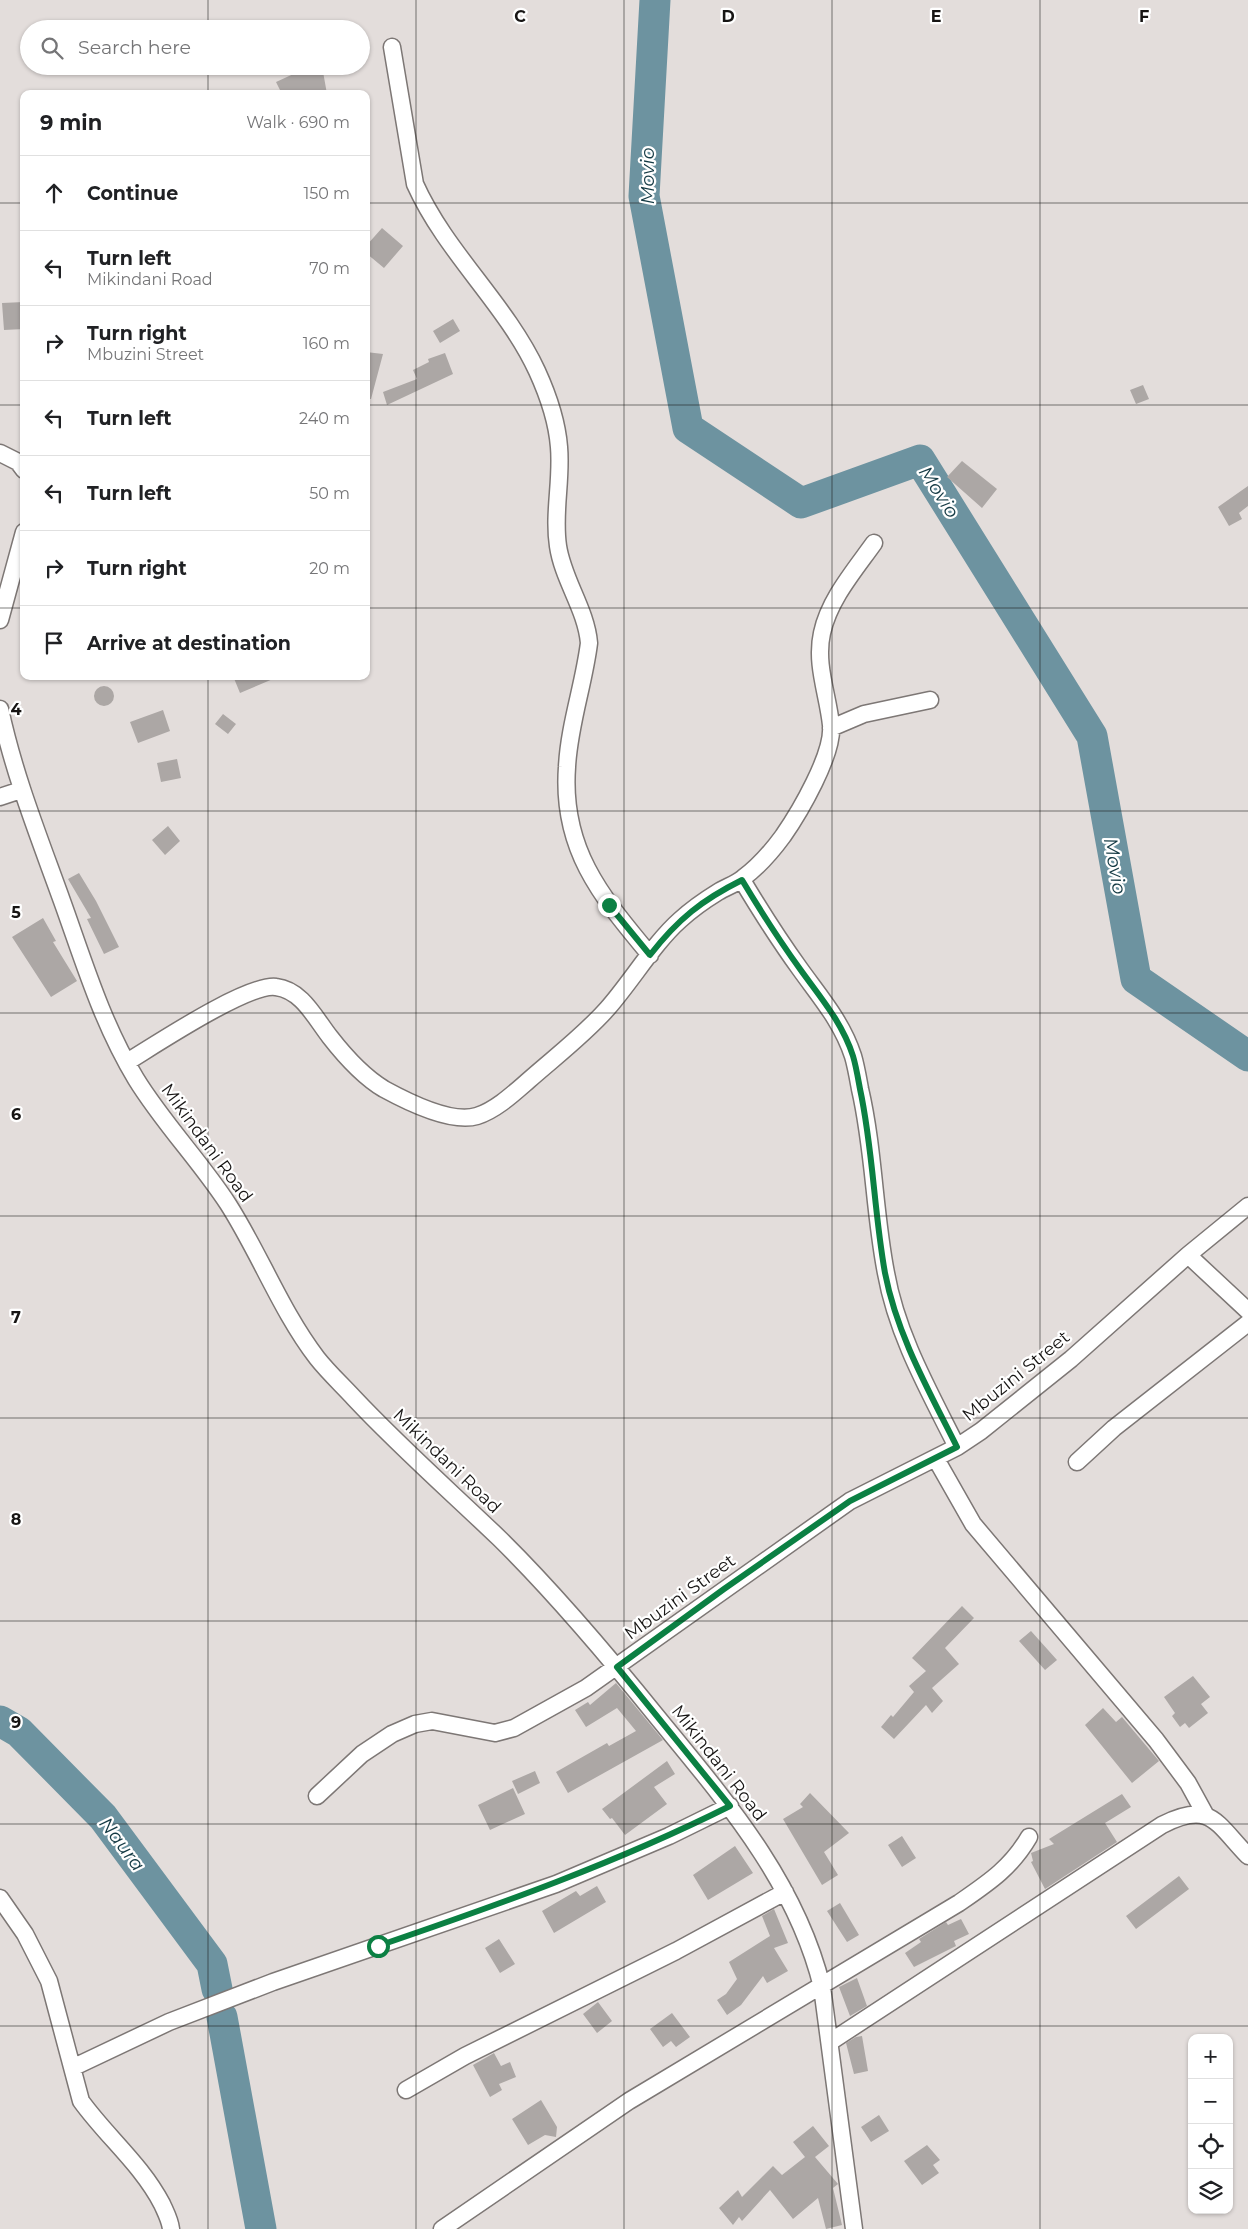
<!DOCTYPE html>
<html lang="en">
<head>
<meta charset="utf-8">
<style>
  :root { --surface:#fff; --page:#f6f6f6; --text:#202124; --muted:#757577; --line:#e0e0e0 }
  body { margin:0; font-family:Montserrat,sans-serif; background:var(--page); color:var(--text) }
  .controls { position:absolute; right:15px; bottom:15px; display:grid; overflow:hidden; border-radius:10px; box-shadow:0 1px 4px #0004 }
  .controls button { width:45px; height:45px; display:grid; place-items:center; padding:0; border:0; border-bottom:1px solid var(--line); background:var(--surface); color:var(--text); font:25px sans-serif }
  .stop { position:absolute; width:15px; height:15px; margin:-11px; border:4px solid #0b8043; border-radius:50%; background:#fff }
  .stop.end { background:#0b8043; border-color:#fff; box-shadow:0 1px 5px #0008 }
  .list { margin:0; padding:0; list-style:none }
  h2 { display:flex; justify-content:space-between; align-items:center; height:65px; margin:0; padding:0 20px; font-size:21px }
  h2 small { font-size:16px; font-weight:400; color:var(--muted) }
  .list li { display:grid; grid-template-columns:32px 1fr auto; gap:15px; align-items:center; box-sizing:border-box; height:75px; padding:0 20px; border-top:1px solid var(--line) }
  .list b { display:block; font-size:19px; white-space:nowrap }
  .list p { margin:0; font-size:16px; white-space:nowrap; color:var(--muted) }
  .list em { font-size:16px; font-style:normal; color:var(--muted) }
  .icon { flex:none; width:28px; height:28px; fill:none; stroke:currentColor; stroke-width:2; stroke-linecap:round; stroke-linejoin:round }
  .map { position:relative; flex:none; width:1248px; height:2229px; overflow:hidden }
  .search { position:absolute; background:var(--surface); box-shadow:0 1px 4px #0004; left:20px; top:20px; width:350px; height:55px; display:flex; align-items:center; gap:12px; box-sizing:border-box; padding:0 18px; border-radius:28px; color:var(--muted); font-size:19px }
  .panel { position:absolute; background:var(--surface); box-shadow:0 1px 4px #0004; left:20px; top:90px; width:350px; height:590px; border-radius:10px }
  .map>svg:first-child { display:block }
</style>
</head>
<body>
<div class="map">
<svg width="1248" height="2229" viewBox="0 0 1248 2229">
  <rect width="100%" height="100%" fill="#e3dddb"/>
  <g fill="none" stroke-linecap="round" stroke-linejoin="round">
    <!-- river -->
    <path stroke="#6d93a0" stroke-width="31" d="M655 0 644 196 688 428 801 503 920 460 1092 736 1136 979 1248 1056
      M0 1721 19 1732 103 1817 212 1964 217 1989
      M222 2017 261 2229"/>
  </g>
  <!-- building -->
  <path fill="#aca7a5" d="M322 66 327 94H282L276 82 300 71Z
    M382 228 403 246 384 268 366 253V246Z
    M24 302V329L4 330 2 303Z
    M453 319 460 331 440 343 433 331Z
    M366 352 383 354 371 399H366Z
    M445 353 453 374 387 405 383 392 417 379 413 370 429 362 428 359Z
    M1143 385 1149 399 1136 404 1130 390Z
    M962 461 997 489 982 508 947 477Z
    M1248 486V506L1239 513 1242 519 1229 526 1218 507Z
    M233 676H280L240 693Z
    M94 696a10 10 0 1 1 20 0a10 10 0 1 1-20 0Z
    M163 710 170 731 138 743 130 722Z
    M223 714 236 724 228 734 215 724Z
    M177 759 181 778 161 782 157 763Z
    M168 826 180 841 165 855 152 840Z
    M79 873 96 901 119 947 104 954 87 919 91 918 68 879Z
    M43 918 56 941 53 942 77 981 51 997 12 937Z
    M962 1606 974 1618 945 1648 959 1664 932 1688 943 1701 932 1713 926 1705 894 1739 881 1727 891 1715 893 1717 914 1692 909 1686 926 1671 912 1658Z
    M1031 1631 1057 1660 1045 1670 1019 1641Z
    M1193 1676 1210 1697 1201 1704 1208 1713 1189 1728 1185 1723 1180 1727 1172 1716 1175 1713 1164 1697Z
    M616 1683 663 1740 568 1793 556 1772 607 1743 609 1746 636 1731 617 1708 586 1727 575 1710 588 1702 590 1705Z
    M1103 1708 1116 1722 1122 1717 1159 1761 1132 1783 1085 1725Z
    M667 1761 675 1774 654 1787 667 1804 625 1835 612 1818 610 1819 602 1809Z
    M535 1771 540 1783 518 1794 512 1781Z
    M513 1788 525 1814 490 1830 478 1805Z
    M810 1793 849 1833 824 1852 838 1875 822 1885 783 1819 803 1807 800 1804Z
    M1122 1794 1131 1807 1105 1823 1117 1842 1045 1889 1031 1862 1033 1861 1031 1853 1054 1844 1049 1839Z
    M902 1836 916 1858 902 1867 888 1845Z
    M735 1846 753 1873 708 1900 693 1875Z
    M1179 1876 1189 1889 1136 1929 1126 1916Z
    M597 1886 606 1902 554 1933 542 1911 576 1891 580 1896Z
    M840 1903 859 1935 847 1942 827 1911Z
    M774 1909 788 1943 774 1948 788 1971 767 1983 763 1976 741 2005 727 2015 717 2000 726 1994 737 1979 729 1962 770 1936 762 1916Z
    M961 1919 969 1934 954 1941 956 1946 914 1967 905 1953 921 1942 919 1939 946 1922 948 1925Z
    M499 1939 515 1964 500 1973 485 1948Z
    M857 1978 867 2006 850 2016 839 1987Z
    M598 2002 612 2021 597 2033 583 2014Z
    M672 2013 690 2037 676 2047 671 2041 663 2047 650 2029Z
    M862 2036 868 2071 854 2074 846 2043 856 2037Z
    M494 2053 501 2066 510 2062 516 2077 499 2084 502 2090 490 2097 473 2065Z
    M541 2100 557 2127 556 2137 545 2135 528 2145 512 2119Z
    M879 2115 889 2131 871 2142 861 2127Z
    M813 2126 829 2146 815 2157 838 2184 833 2188 842 2225 826 2229 818 2198 793 2219 770 2190 742 2221 739 2217 733 2225 719 2208 738 2190 742 2197 773 2166 782 2175 805 2157 793 2142Z
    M927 2145 940 2160 933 2165 939 2173 922 2185 904 2161Z"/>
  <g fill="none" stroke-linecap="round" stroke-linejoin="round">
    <defs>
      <path id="minor" d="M392 47 415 184C446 253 506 304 537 371 548 395 557 421 559 447 562 480 553 513 558 546 563 580 586 609 589 643 584 684 569 725 567 767 561 849 601 896 650 955
        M0 453 18 462 24 470
        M0 620 24 532
        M0 709C14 775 39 837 62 901 84 962 102 1023 136 1079 163 1123 200 1161 228 1204 260 1254 281 1311 317 1358 328 1372 342 1385 354 1398 400 1447 451 1492 499 1538 556 1594 608 1656 658 1718 725 1800 796 1881 822 1987L854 2229
        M831 728 864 714 930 700
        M0 797 21 790
        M742 880C760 910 779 940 800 969 820 997 842 1022 853 1056 856 1066 858 1078 860 1089 874 1149 874 1212 886 1273 897 1335 929 1391 957 1447
        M127 1062C155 1045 248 983 276 987 302 990 315 1018 330 1037 344 1055 364 1077 384 1089 406 1101 451 1124 477 1116 496 1110 514 1093 529 1080 555 1057 584 1035 607 1009 631 982 654 943 680 920 692 909 705 900 718 892 726 887 736 884 743 878 758 867 772 851 783 836 799 813 834 754 831 725 828 695 815 664 822 633 829 600 854 571 874 543
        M1188 1255 1248 1311
        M936 1459 973 1524 1156 1740 1188 1783 1205 1814
        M1077 1462 1114 1428 1248 1323
        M317 1796 362 1754 392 1734 415 1724 432 1721 495 1733 514 1728 586 1688 850 1501 957 1447 981 1431 1071 1359 1188 1255 1248 1206
        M0 1898 25 1934 49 1981 81 2101C107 2137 141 2164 162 2204 166 2213 170 2220 171 2229
        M830 2042 1162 1825C1211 1800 1216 1823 1248 1856
        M74 2067 169 2022 273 1982 556 1884 669 1836 730 1806
        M406 2090 465 2056 676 1951 785 1892
        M442 2229 629 2101 959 1903C988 1883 1011 1868 1029 1837"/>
    </defs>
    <!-- minor casing -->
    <use href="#minor" stroke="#7d7775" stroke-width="19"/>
    <!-- minor -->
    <use href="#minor" stroke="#fff" stroke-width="16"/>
  </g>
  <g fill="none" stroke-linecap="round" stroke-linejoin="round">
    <!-- route -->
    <path stroke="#0b8043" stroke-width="6" d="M378 1946C498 1905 616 1863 730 1806L617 1667 724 1589 850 1501 957 1447C929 1391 897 1335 885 1273 874 1212 873 1149 860 1089 858 1078 856 1066 853 1056 842 1022 820 997 800 969 779 940 760 910 742 880 702 900 678 919 650 955L609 905"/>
  </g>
  <!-- grid -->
  <path fill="none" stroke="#171514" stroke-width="1" stroke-opacity="0.55" d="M208 0V29M416 0V2229M624 0V2229M832 0V2229M1040 0V2229M208 66V94M0 203H24M366 203H1248M0 405H24M366 405H1248M0 608H24M366 608H1248M208 676V2229M0 811H1248M0 1013H1248M0 1216H1248M0 1418H1248M0 1621H1248M0 1824H1248M0 2026H1248"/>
  <g text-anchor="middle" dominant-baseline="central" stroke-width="4.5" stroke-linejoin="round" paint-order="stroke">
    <!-- street labels -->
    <g font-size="18" fill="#171514" stroke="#fff">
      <text transform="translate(207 1143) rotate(54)">Mikindani Road</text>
      <text transform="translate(1016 1376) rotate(-39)">Mbuzini Street</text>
      <text transform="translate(447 1461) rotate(44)">Mikindani Road</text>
      <text transform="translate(680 1597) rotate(-36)">Mbuzini Street</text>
      <text transform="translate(719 1763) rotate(52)">Mikindani Road</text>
    </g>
    <!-- water labels -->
    <g font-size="19" font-style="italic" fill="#143a44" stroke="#fff">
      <text transform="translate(647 176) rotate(-90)">Movio</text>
      <text transform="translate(939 492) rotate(57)">Movio</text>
      <text transform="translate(1115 866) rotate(80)">Movio</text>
      <text transform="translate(122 1844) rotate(53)">Naura</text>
    </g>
  </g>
  <g font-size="16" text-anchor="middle" font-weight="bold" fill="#171514" stroke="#fff" stroke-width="4.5" stroke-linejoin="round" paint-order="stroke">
    <text x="520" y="22">C</text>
    <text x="728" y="22">D</text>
    <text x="936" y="22">E</text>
    <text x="1144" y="22">F</text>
    <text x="16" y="715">4</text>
    <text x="16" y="918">5</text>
    <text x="16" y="1120">6</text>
    <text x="16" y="1323">7</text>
    <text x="16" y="1525">8</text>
    <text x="16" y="1728">9</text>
  </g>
</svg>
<div class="controls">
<button>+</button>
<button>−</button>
<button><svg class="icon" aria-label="locate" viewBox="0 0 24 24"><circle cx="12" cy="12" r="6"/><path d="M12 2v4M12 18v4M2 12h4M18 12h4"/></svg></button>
<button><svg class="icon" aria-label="layers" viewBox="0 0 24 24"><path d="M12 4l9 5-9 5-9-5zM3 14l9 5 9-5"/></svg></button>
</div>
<div class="stop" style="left:378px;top:1946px"></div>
<div class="stop end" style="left:609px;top:905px"></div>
<div class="search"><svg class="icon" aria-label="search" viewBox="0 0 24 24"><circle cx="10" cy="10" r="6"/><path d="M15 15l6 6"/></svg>Search here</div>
<section class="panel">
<h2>9 min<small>Walk · 690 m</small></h2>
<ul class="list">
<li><svg class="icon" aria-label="ahead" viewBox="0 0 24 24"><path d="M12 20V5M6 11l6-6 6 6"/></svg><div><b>Continue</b></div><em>150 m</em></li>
<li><svg class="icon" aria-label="left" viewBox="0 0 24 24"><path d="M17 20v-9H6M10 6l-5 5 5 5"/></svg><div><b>Turn left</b><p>Mikindani Road</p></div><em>70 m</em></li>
<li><svg class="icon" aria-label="right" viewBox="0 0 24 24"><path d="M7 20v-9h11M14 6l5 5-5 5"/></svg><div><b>Turn right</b><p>Mbuzini Street</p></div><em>160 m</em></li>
<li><svg class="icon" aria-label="left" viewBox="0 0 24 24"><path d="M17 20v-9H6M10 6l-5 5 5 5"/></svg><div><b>Turn left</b></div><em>240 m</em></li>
<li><svg class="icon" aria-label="left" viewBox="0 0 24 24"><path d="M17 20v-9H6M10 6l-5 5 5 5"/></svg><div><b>Turn left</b></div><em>50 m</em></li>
<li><svg class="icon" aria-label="right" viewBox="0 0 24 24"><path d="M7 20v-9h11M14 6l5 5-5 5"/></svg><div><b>Turn right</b></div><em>20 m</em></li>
<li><svg class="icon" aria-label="arrive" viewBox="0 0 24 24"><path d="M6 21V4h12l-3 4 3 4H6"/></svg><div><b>Arrive at destination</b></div></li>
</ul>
</section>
</div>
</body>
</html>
